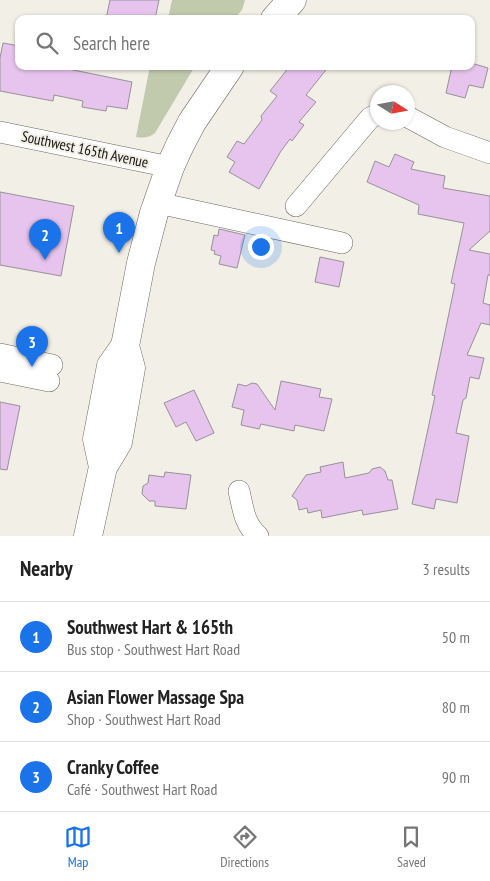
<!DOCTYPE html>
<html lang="en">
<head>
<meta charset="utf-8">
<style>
  :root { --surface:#fff; --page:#f2f2f2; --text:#222; --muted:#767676; --line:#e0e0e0; --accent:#1a73e8 }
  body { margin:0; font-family:"PT Sans Narrow",sans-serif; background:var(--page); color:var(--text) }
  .compass { position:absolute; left:370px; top:85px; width:45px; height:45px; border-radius:50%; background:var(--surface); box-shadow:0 1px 4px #0004; rotate:101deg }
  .you { position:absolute; left:260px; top:246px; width:18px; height:18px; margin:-12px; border:4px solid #fff; border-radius:50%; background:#1a73e8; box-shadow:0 0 0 8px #1a73e833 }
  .badge { display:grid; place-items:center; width:32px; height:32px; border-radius:50%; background:var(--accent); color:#fff; font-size:16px; font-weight:700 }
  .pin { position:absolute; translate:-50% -41px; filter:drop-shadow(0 1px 2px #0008) }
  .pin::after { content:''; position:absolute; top:26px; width:18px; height:15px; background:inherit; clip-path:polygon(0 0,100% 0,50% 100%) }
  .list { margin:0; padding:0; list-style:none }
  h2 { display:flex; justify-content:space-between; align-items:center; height:65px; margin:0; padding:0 20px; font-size:21px }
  h2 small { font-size:16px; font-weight:400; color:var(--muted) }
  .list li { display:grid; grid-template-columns:32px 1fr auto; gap:15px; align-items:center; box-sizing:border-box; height:70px; padding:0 20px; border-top:1px solid var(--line) }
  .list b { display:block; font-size:19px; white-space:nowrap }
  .list p { margin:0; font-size:16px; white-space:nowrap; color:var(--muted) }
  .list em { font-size:16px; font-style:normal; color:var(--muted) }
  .icon { flex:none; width:28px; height:28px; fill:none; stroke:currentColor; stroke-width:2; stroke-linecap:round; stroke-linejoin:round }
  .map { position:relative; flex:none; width:490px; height:536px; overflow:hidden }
  .search { position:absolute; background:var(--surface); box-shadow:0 1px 4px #0004; left:15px; right:15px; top:15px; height:55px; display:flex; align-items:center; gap:12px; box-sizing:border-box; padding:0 18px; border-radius:10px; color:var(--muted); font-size:19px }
  .sheet { height:275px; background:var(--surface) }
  nav { display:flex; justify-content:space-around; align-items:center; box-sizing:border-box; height:70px; border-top:1px solid var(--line); background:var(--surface); font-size:14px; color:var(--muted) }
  nav a { display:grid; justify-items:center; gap:2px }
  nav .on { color:var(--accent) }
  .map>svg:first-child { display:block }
</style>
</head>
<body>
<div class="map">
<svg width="490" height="536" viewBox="0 0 490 536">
  <rect width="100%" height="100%" fill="#f1efe6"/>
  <!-- green -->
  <path fill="#c1caad" d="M172 0H245L242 10 234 19H168Z
    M150 66H195L155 133C148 138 144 138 136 137Z"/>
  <!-- building -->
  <path fill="#e7c4ed" stroke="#979198" d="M110 0H159L155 19H106Z
    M3 43 19 46V66H54L132 82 127 109 107 106 106 111 82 107 83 101 54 95 53 101 0 91V58Z
    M471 63 488 68 483 88 469 85 465 98 446 93 452 66H471Z
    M290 66H329L306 95 316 102 299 122 304 125 292 141 290 139 281 151 259 189 229 172 235 162 227 157 237 141 244 144 262 120 261 116 277 96 270 91Z
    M395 154 414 162 411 169 445 176 443 188 490 196V231L469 250 490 254V275H488L483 303 490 305V325L481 323 467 355 484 358 479 379 470 377 466 398 463 400 456 433 469 436 457 503 436 499 434 509 412 504 435 396 432 395 455 284 451 283 464 223 418 214 419 205 367 182 375 161 389 167Z
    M0 192 74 206 61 276 0 265Z
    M219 229 245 235 237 268 219 264 221 256 214 254 215 251 211 250 214 235 218 236Z
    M320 257 344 262 339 287 315 282Z
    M281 381 321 389 319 397 332 399 324 431 295 425 294 431 261 424 259 429 241 425 244 410 232 407 238 384 246 386 252 383 257 384 275 410Z
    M194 390 214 433 196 441 186 422 176 427 164 403Z
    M0 402 20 406 7 470 0 469Z
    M343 462 345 478 369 473 372 469 380 467 385 471 388 480H392L398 509 363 515 362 510 322 518 321 510 308 513 307 508 299 510 297 500 292 496 306 475 321 472 320 467Z
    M165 472 191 475 186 509 155 506V501H149L142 494 143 486 148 483 149 475 164 477Z"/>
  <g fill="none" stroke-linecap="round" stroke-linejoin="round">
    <defs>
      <path id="minor" d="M408 117 445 137 490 153
        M0 132 170 167
        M158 203 342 243
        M296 206 370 118 378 114
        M0 354 52 365
        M0 371 49 381
        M239 491C243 508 244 524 258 536"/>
      <path id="major" d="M275 19 292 0
        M103 467 97 439 111 366 125 346 141 263 154 213 170 167 180 145 192 122 230 66
        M88 536 103 467 118 442 131 368 125 346"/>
    </defs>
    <!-- minor casing -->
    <use href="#minor" stroke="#6a6861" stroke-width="22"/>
    <!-- major casing -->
    <use href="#major" stroke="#6a6861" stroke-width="29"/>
    <!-- minor -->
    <use href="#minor" stroke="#fff" stroke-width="21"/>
    <!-- major -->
    <use href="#major" stroke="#fff" stroke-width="28"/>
  </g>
  <g text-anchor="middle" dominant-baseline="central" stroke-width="4" stroke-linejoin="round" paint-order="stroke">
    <!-- street labels -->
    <g font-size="15" fill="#151411" stroke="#f1efe6">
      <text transform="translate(85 149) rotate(12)">Southwest 165th Avenue</text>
    </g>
  </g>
</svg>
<svg class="compass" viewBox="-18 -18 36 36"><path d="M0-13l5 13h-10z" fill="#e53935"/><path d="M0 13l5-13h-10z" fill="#767676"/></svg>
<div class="you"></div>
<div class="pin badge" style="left:119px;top:253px">1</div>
<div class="pin badge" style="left:45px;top:260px">2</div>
<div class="pin badge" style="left:32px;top:367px">3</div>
<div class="search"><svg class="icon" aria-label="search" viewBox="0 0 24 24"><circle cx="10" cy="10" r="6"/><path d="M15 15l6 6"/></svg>Search here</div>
</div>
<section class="sheet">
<h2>Nearby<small>3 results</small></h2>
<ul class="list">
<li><span class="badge">1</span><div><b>Southwest Hart &amp; 165th</b><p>Bus stop · Southwest Hart Road</p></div><em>50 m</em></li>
<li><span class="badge">2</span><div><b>Asian Flower Massage Spa</b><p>Shop · Southwest Hart Road</p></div><em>80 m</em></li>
<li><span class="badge">3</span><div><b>Cranky Coffee</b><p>Café · Southwest Hart Road</p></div><em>90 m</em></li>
</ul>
</section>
<nav>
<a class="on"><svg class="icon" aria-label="map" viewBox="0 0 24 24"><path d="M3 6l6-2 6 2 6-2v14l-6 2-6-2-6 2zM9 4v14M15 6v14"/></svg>Map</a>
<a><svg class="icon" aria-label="directions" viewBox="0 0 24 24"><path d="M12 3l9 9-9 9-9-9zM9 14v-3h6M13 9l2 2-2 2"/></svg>Directions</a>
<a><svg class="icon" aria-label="saved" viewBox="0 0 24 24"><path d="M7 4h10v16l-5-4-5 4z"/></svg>Saved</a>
</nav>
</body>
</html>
